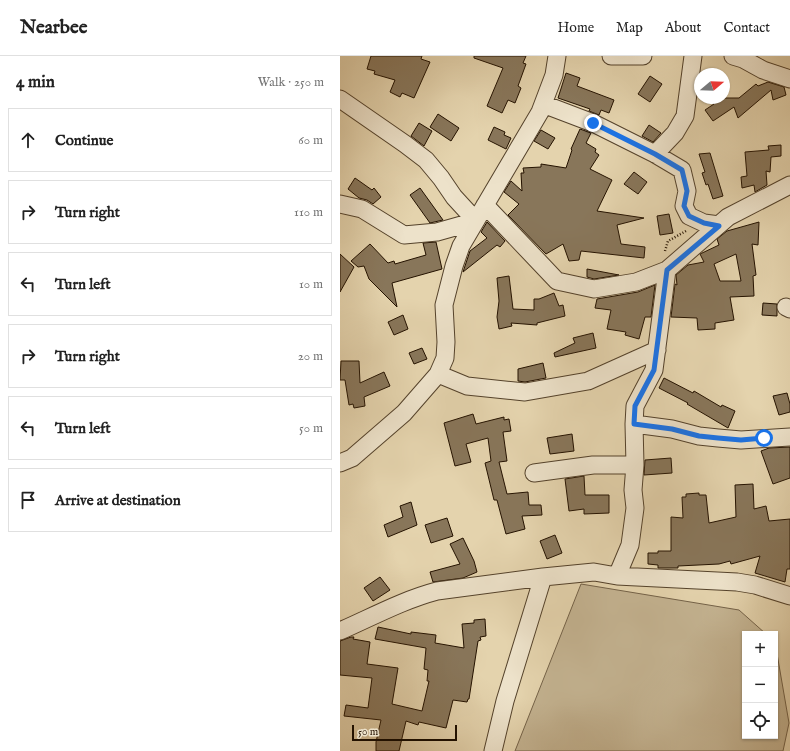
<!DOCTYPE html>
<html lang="en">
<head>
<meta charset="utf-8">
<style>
  :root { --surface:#fff; --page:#f2f2f2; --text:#222; --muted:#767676; --line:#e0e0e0 }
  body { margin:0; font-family:"IM FELL English",serif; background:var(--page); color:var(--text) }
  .controls { position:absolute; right:12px; bottom:12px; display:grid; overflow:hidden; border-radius:0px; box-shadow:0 1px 3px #0004 }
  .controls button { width:36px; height:36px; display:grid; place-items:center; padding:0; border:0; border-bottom:1px solid var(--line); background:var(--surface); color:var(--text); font:20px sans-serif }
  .compass { position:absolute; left:354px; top:12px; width:36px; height:36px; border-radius:50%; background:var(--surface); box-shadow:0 1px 3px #0004; rotate:71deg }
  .scale { position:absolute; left:12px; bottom:10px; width:105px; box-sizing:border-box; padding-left:4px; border:2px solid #241200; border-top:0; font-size:11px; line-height:14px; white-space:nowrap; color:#241200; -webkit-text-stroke:3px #ede2ca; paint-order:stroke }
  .stop { position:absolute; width:12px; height:12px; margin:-9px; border:3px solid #1a73e8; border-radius:50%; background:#fff }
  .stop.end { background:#1a73e8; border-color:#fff; box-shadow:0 1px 4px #0008 }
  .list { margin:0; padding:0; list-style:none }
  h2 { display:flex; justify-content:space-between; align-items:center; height:52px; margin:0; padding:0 16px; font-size:17px }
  h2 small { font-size:13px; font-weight:400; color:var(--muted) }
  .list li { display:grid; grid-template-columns:26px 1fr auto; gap:12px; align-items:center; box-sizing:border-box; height:64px; margin:0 8px 8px; padding:0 8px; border:1px solid var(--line); border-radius:0px }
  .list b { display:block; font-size:15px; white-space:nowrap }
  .list em { font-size:13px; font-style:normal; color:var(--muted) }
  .icon { flex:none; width:22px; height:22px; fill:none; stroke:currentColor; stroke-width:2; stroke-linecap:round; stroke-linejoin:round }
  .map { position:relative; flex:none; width:450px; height:695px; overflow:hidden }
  header { display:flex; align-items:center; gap:24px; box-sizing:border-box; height:56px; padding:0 20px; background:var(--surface); border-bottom:1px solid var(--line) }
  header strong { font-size:19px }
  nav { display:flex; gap:22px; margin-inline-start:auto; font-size:14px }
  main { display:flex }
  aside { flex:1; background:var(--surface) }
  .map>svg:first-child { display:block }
</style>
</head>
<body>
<header>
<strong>Nearbee</strong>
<nav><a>Home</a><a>Map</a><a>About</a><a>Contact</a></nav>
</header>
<main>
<aside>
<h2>4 min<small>Walk · 250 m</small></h2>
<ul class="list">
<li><svg class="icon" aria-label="ahead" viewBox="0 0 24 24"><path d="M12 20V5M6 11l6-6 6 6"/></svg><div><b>Continue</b></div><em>60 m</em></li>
<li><svg class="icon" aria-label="right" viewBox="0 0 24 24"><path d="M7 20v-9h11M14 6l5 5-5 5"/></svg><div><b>Turn right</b></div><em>110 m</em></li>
<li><svg class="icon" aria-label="left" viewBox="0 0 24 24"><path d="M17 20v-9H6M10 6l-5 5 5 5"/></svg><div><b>Turn left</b></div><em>10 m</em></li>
<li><svg class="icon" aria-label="right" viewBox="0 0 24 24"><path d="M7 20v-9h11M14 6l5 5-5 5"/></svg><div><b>Turn right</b></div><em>20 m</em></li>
<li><svg class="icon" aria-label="left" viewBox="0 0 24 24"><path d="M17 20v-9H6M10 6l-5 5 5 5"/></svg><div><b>Turn left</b></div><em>50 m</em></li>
<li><svg class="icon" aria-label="arrive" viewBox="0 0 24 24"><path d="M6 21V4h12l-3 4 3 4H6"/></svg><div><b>Arrive at destination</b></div></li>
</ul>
</aside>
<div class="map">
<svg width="450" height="695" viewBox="0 0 450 695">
  <rect width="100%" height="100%" fill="#e4d3ad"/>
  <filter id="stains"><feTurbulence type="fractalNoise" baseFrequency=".005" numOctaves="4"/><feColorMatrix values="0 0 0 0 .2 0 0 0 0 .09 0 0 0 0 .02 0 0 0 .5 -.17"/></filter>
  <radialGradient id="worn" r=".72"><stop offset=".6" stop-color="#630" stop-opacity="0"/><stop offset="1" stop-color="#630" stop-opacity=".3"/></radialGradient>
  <!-- green -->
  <path fill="#c3b290" stroke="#746248" d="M241 528 399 554 426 578H405V680H435V586L449 667 443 695H175Z"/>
  <!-- building -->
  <path fill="#88765a" stroke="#241200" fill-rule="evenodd" d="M31 0H82L81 3 90 6 74 42 62 37 60 41 50 36 55 24 34 18 35 15 27 13Z
    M134 0H186L183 7 186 8 178 30 181 32 175 47 168 44 162 57 147 50 163 12 134 2Z
    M226 17 240 22 237 30 274 44 269 57 261 54 259 59 249 55 250 53 218 42Z
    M310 20 322 28 310 46 298 38Z
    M428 26 444 31 446 39 433 44 431 34 398 62 394 51 373 65 365 54 374 48 367 42H399L416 28 418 30Z
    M98 58 119 72 111 85 90 71Z
    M79 67 92 75 84 90 71 80Z
    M309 69 321 77 313 86 302 80Z
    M154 71 165 76 164 79 171 82 166 93 148 84Z
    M240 73 251 77 246 87 256 93 255 96 259 99 250 113 272 124 257 155 304 162 277 169 281 188 305 191 304 202 241 195 239 204 229 205 223 188 206 198 168 159 179 148 164 136 171 125 182 135 181 117H184L183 112 201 111V108L226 112 232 94 231 93Z
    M201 74 215 82 208 93 194 85Z
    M441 89V100L431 101 430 116 426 115 427 129 415 136 414 129 402 132 401 121 407 120 405 96 429 94 428 90Z
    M370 97 383 140 373 143 368 128 366 129 362 117 365 116 359 98Z
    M294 116 307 126 298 138 284 128Z
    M15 122 32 134 34 132 41 141 33 148 27 144 19 142 8 133Z
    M80 132 103 164 90 167 70 139Z
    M329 158 333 177 320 179 317 160Z
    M147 166 165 185 160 191 157 189 123 216 130 195 147 182 141 176Z
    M419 166 418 189 412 188 416 219 413 220 414 240 390 241 394 264 375 267V273L358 274 357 262 331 261 335 228 337 229 336 219 348 209 364 206 360 198 379 189 377 183 387 175ZM396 198 401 225H380L374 208Z
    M96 186 102 213 52 227 57 251 29 223 24 210 18 211 11 205 30 188 48 207 54 205 55 208 86 199 83 187Z
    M0 198 14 211 0 236Z
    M247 213 279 219 254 223 247 221Z
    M169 220 173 253 194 254V243H199L214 237 219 250 223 249 225 260 197 267V269L171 267 172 270 159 273 157 261 159 245 157 222Z
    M315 229 311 261H305L299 283 285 279 286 276 267 273 271 254 255 252 257 243 298 236Z
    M423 247 437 248V260L422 259Z
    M63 259 68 273 54 279 48 266Z
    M253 277 256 292 215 301 214 297 235 287 233 282Z
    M82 292 87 303 74 308 69 297Z
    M1 305H19L20 327 44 316 50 330 24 341 25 350 14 352 13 348 9 349 5 324H0Z
    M203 307 206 322 185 326 178 325V313Z
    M324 322 353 337 354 335 381 351 382 349 395 355 388 372 347 348 348 347 319 332Z
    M447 337 450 348V356L439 359 433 340Z
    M133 358 136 368 164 361V364L169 363 171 375 163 376 167 405 159 406 167 438 188 436 189 449H201L202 459 182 460 185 473 166 478 157 444H154L145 407 151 405 148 382 126 388 131 406 115 410 104 367Z
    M232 378 234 395 210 398 207 382Z
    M450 391V422L433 428 421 395 429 392Z
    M331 402 332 417 304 419 305 404Z
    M244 420 245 439H269V457L244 458V453L229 455 225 423Z
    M413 428 414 453 426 450 429 465 450 463V513H447L445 526 415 517 420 500 391 508 390 505 379 508 338 510V512H318V509L308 508V497H318V495H331V461L343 462 342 441H346V438L359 437V439H366L369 467 396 461 395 429Z
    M71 446 77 469 48 481 44 469 63 461 60 450Z
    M107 462 113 480 91 487 85 469Z
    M215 479 222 497 207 503 200 485Z
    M123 482 134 505 137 516 123 522 93 526 90 516 120 508 110 488Z
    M40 521 50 534 33 545 24 532Z
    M145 563 146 580 140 581 141 584 138 585 129 643H128L127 646 113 644 106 672 79 666 78 669 66 665 59 695H36V686L41 664 4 660 6 649 28 652 32 622 0 619V585L11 581H14L13 583 30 586 27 608 58 612 52 648 82 655 89 625H87L88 614 84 613 86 592 35 583 38 571 71 578V576L96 579 95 587 124 592 122 568 134 567V564Z"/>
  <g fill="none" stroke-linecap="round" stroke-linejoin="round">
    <defs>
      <path id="street" d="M271 0H303
        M393 0 403 3 423 14 450 23
        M0 43 65 88 86 104 101 122 114 141 136 165 97 176 64 179 22 153 0 148
        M203 48 253 67 315 98 342 114 347 135 344 150 349 160 364 167 379 169
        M315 98 335 77 345 60 353 0
        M145 149 217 225 254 233 296 226 327 214
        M446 251 450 253
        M98 318 127 330 185 336 248 325 317 294
        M294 368 332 373 359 380 378 382 401 384 450 381
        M0 407 12 402 64 357 98 318 105 302 106 286 104 249 114 210 121 190 200 56 214 19 217 0
        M194 417 253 409H295
        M277 520 290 489 295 452 293 434 295 409 294 368 295 350 314 314 327 214 388 161 450 129
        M0 575C32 561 63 544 97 535L203 521 254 516 277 520 397 526 415 529 450 540
        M153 695 165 645 203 521"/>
    </defs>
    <!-- street casing -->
    <use href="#street" stroke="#54422b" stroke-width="19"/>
    <!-- path -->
    <path stroke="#241200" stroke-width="2.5" stroke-dasharray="1 2" stroke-linecap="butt" d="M325 195 328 185 346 175"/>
    <!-- street -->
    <use href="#street" stroke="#ede2ca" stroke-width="17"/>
  </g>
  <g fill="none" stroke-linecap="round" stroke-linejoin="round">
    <!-- route -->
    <path stroke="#1a73e8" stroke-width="5" d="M253 67 315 98 342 114 347 135 344 150 349 160 364 167 379 170 327 214 314 314 295 350 294 368 332 373 359 380 378 382 401 384 424 382"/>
  </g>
  <rect width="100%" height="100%" filter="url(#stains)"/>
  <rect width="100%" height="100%" fill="url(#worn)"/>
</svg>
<div class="controls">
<button>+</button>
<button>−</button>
<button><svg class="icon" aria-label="locate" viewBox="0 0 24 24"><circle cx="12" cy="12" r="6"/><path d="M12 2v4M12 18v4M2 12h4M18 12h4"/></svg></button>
</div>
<svg class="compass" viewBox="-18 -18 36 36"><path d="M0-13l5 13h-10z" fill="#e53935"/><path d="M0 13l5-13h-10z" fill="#767676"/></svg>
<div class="scale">50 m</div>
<div class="stop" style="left:424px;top:382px"></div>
<div class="stop end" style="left:253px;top:67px"></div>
</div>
</main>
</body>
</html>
